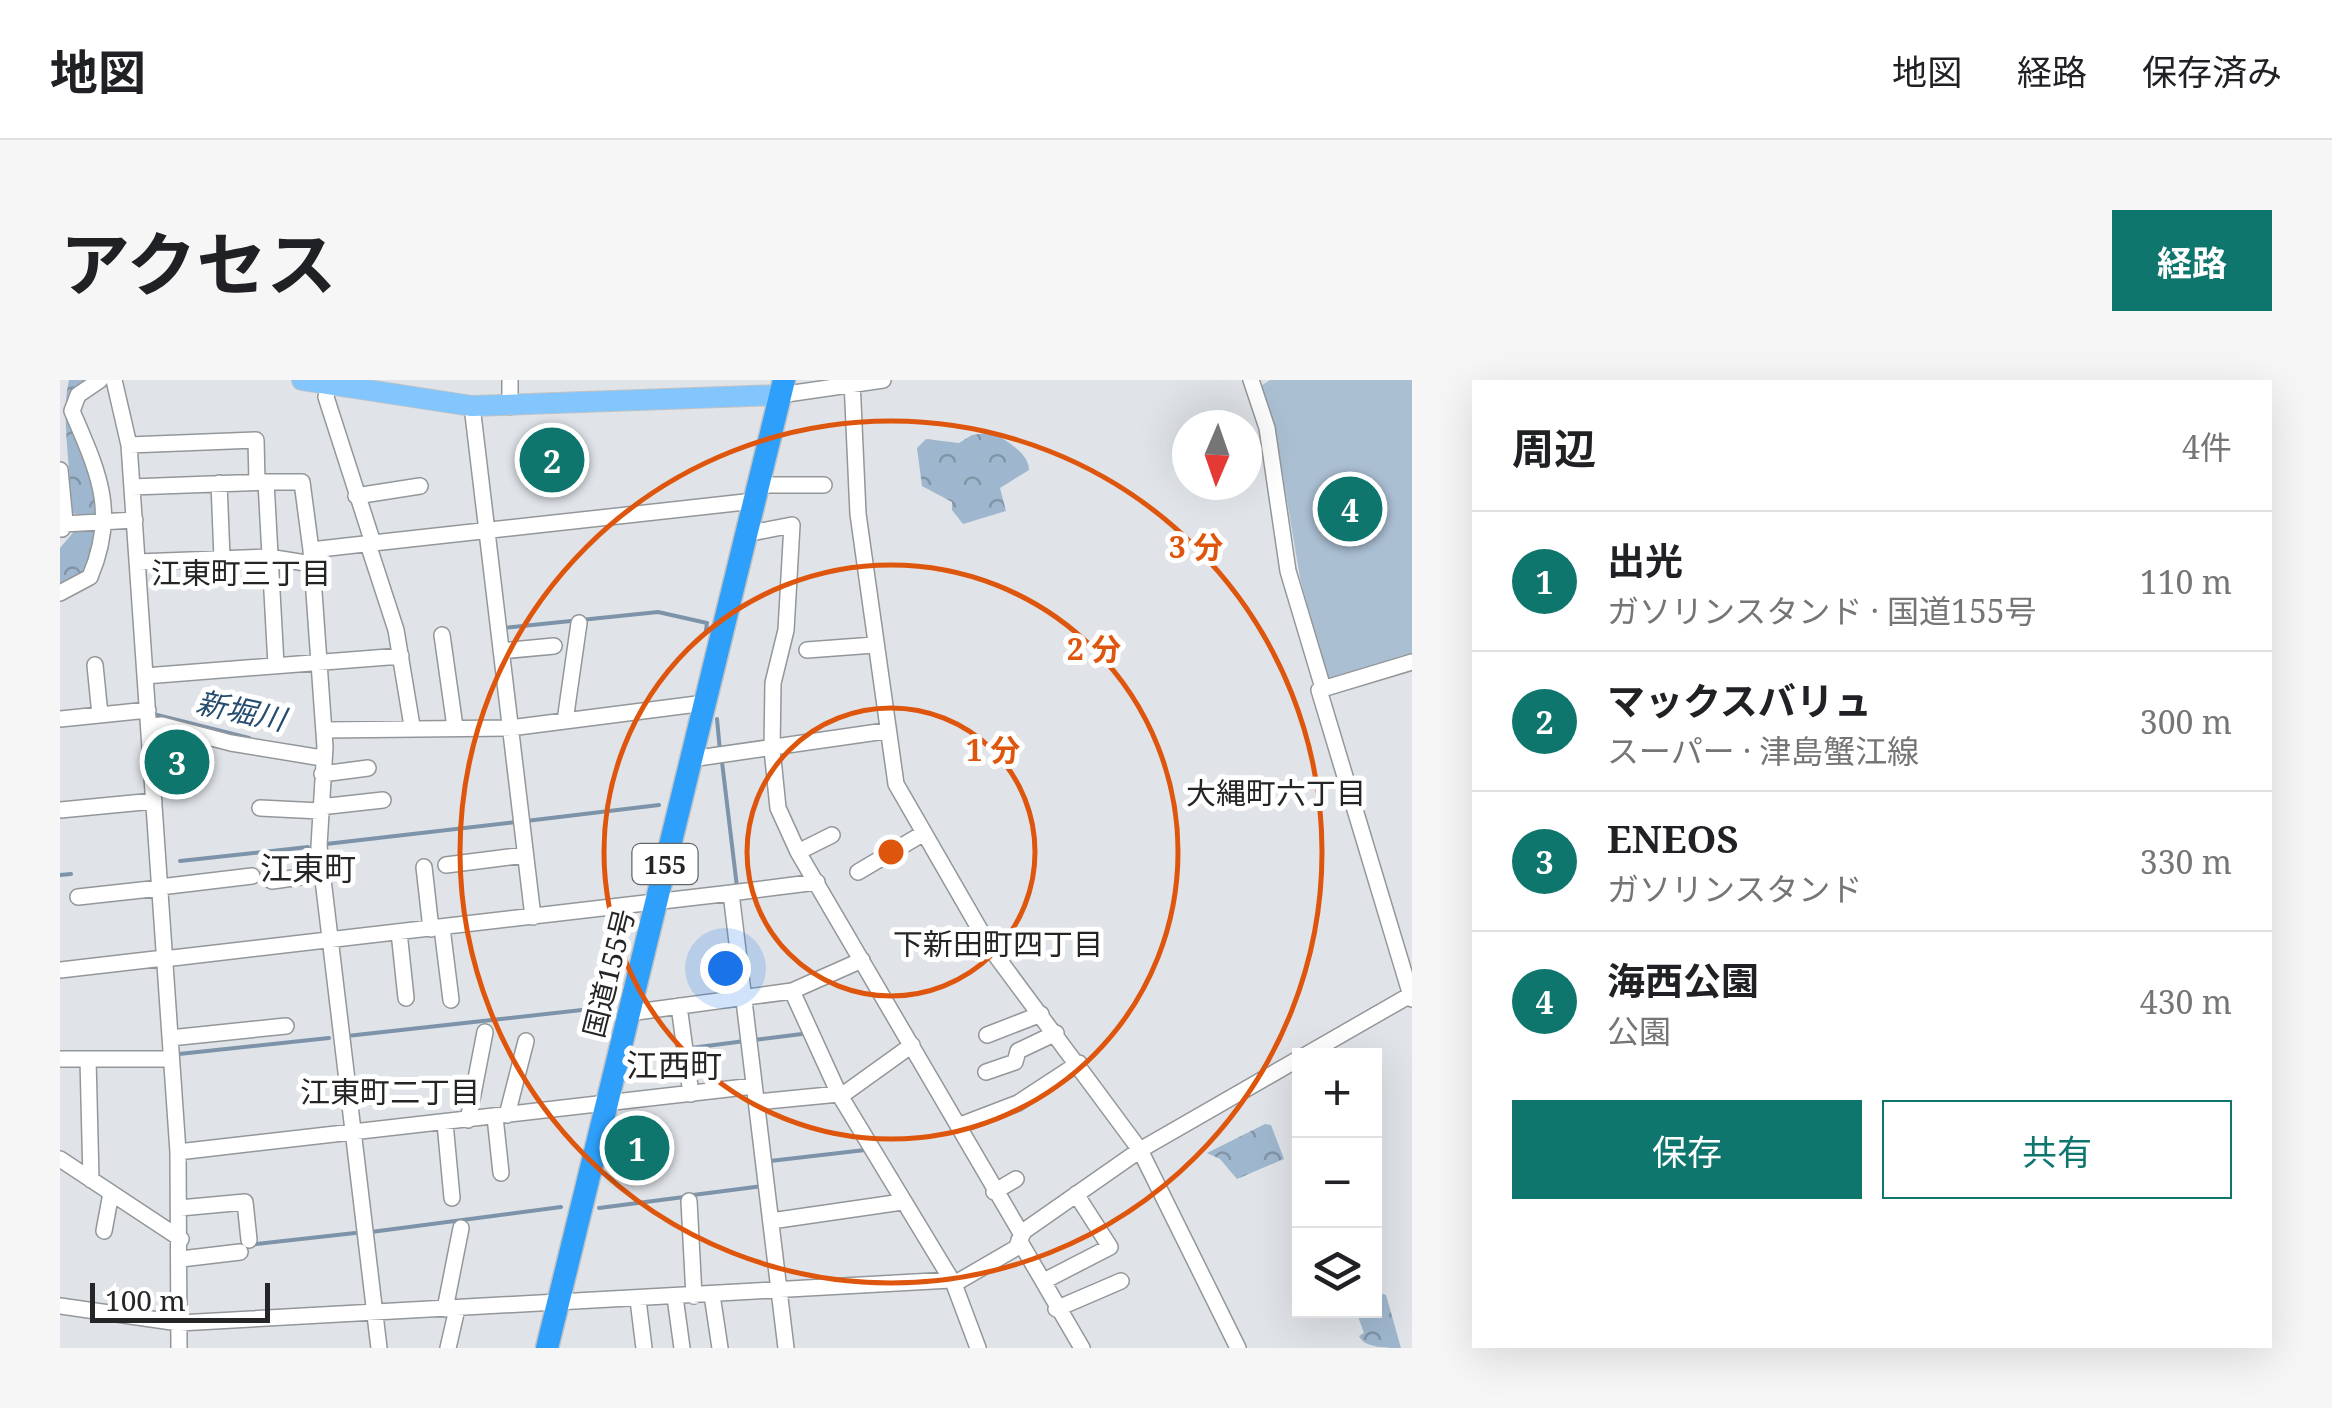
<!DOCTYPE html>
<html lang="ja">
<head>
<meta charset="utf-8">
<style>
  :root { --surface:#fff; --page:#f6f6f6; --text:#202124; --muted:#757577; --line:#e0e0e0; --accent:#0f766e }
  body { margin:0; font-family:"Noto Serif","Noto Sans JP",serif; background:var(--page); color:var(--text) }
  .controls { position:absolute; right:30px; bottom:30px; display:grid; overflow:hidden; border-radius:0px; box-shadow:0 10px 40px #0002 }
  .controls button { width:90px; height:90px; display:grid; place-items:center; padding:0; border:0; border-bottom:2px solid var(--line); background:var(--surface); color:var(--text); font:50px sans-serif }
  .compass { position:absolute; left:1112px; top:30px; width:90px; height:90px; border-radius:50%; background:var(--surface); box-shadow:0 10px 40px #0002; rotate:182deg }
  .scale { position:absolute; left:30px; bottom:25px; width:180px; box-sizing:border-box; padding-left:10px; border:5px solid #242527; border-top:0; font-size:28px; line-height:35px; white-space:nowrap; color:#242527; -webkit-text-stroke:8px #fff; paint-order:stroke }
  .you { position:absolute; left:665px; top:588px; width:35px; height:35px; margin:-25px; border:8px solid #fff; border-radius:50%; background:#1a73e8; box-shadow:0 0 0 15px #1a73e833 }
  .badge { display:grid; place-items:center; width:65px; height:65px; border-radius:50%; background:var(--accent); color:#fff; font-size:32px; font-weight:700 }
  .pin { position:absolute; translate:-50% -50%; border:5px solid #fff; box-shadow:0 2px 10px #0006 }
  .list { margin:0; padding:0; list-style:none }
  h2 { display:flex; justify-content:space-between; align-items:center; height:130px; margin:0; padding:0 40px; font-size:42px }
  h2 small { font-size:32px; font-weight:400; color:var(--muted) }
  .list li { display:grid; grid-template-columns:65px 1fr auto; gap:30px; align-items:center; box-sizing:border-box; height:140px; padding:0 40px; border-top:2px solid var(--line) }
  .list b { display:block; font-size:38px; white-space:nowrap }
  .list p { margin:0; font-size:32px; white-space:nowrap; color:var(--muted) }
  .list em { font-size:32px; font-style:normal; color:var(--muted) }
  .actions { display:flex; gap:20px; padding:30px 40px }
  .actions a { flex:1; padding:22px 0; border:2px solid var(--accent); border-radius:0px; text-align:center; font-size:35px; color:var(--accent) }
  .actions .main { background:var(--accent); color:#fff }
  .icon { flex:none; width:55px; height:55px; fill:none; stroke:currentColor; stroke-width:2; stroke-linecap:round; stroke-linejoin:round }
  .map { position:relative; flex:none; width:1352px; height:968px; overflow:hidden; border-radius:0px }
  header { display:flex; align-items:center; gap:60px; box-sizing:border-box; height:140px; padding:0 50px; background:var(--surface); border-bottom:2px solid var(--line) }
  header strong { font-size:48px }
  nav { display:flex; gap:55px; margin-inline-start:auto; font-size:35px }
  .intro { display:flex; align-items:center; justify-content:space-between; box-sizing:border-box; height:240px; padding:0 60px }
  h1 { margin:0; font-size:70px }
  .button { padding:25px 45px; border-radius:0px; background:var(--accent); color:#fff; font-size:35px; font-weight:700 }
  main { display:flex; gap:60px; padding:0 60px }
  aside { flex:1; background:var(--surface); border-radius:0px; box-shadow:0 10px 40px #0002 }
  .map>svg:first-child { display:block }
</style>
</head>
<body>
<header>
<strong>地図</strong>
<nav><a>地図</a><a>経路</a><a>保存済み</a></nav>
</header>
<div class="intro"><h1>アクセス</h1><a class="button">経路</a></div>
<main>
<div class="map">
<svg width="1352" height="968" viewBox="0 0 1352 968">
  <defs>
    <pattern id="forest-crowns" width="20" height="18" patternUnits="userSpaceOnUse" patternTransform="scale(2.5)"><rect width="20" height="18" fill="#9fb7ce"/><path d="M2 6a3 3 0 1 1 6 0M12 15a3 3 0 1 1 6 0" fill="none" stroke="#8195a7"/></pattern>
  </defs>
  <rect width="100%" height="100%" fill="#e0e4e8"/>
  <!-- green -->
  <path fill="#abbfd3" d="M1210 0H1352V274L1272 299 1265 295 1240 198 1217 61 1199 7Z"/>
  <!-- forest -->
  <path fill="url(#forest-crowns)" d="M9 0H35L15 12 35 100 37 138 11 133C12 91 0 38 9 0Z
    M933 52C946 61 969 73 969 90L940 108 946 131 903 144 892 130V122L862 106 857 68 866 59 899 63 912 55Z
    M17 148 38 149 24 195 0 209V168Z
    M1205 744 1211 745 1224 779 1177 799 1160 779 1147 773Z
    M1315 911 1326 915 1341 968C1326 968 1304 968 1299 956L1304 953 1296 931H1314Z"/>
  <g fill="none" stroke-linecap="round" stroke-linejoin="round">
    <!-- stream -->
    <path stroke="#7c93aa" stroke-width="4" d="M443 248 598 232 647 243 646 250
      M97 335 189 358
      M657 339 660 371
      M662 382 677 507
      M466 441 599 425
      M266 464 456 442
      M120 481 248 467
      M0 495 11 494
      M287 656 549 627
      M694 660 742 654
      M631 668 685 661
      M119 674 269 658
      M710 781 805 770
      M633 815 703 806
      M539 828 624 817
      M311 852 501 827
      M179 866 295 853"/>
    <defs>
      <path id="minor" d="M54 0 69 65 118 772 119 968
        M270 0 266 17 313 163 251 170 265 367 259 466 319 968
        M792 0 798 134 836 404 931 569 1080 770 1178 968
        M1191 0 1207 48 1228 191 1263 308
        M720 15 823 0
        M412 26 473 537
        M450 27V0
        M69 65 196 60 197 102
        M0 90 5 141 2 149
        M206 102H242L251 170
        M159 103 162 178
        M698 105H764
        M72 107 206 102 216 285
        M296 116 360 106
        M4 144 75 140
        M686 154 732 145 726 250 713 303 712 369 718 428 738 472 962 855
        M313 163 694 121
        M308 164 336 250 352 346
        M77 182 208 177 252 184
        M0 213 30 197C58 131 38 92 12 31L18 15 40 0
        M382 255 395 347
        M747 270 814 265
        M441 271 494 266
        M1352 282 1259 310 1352 619
        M35 285 40 335
        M85 296 341 276
        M0 339 88 330
        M505 341 519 243
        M89 346 102 345 171 363 262 378
        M264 350 450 348 645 323
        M631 379 825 351
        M262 394 308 388
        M260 427 323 420
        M200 428 260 431
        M0 430 94 421
        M738 472 772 455
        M386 485 465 475
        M364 487 371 549
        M798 492 864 453
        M212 501 262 494
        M100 507 192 496
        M18 517 100 508
        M382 548 391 620
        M339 552 346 618
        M104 579 671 513
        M0 590 104 578
        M732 611 779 714 894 904 918 968
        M619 626 631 714
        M569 633 732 611 802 580
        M927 655 981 634
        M110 658 226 646
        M1244 676 1352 614
        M0 679H111
        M28 679 31 800
        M926 692 955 682 958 671 996 653
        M781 716 852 665
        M696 722 779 714
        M447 735 466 661
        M435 737 441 793
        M408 740 425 652
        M385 743 392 818
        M898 746 958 723 1019 683
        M118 772 694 706
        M0 779 121 859
        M934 812 956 799
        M629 821 634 916
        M120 828 185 822 189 860
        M711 841 842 822
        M44 851 51 813
        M959 860 1022 968
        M121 879 180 872
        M984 901 1050 867 1016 814
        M894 904 956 868 964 851 1080 770 1240 678
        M652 915 660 968
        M615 917 622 968
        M578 920 584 968
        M0 926 119 943 891 900
        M385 929 401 848
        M996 929 1061 901
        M388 968 397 929
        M726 968 671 513 757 502"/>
      <path id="major" d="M242 0 412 26 720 15"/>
      <path id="highway" d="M487 968 724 0"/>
    </defs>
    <!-- minor casing -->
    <use href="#minor" stroke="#93979a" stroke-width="18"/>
    <!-- major casing -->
    <use href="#major" stroke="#c2c2c3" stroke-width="22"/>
    <!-- highway casing -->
    <use href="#highway" stroke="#c2c2c3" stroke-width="25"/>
    <!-- minor -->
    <use href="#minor" stroke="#fff" stroke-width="15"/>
    <!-- major -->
    <use href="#major" stroke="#82c6fd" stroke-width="20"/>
    <!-- highway -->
    <use href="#highway" stroke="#2ea0fb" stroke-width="22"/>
  </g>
  <!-- distance rings -->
  <g fill="none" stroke="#de560d" stroke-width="5">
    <circle cx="831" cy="472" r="144"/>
    <circle cx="831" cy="472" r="287"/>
    <circle cx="831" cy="472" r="431"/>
  </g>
  <g text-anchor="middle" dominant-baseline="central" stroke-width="10" stroke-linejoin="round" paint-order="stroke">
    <!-- shield labels -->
    <rect fill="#fff" stroke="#666668" stroke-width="2.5" x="572.5" y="464" width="65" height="40" rx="8"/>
    <g font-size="25" font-weight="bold" fill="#242527">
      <text x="605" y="484">155</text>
    </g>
    <!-- street labels -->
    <g font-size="28" fill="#242527" stroke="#fff">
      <text transform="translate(548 593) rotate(-76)">国道155号</text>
    </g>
    <!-- neighbourhood labels -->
    <g font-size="30" fill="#242527" stroke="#fff">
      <text x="181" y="192">江東町三丁目</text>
      <text x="1216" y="412">大縄町六丁目</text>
      <text x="938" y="563">下新田町四丁目</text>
      <text x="330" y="711">江東町二丁目</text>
    </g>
    <!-- water labels -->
    <g font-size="30" font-style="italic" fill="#264c6e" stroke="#fff">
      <text transform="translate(181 330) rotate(12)">新堀川</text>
    </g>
    <!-- quarter labels -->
    <g font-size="32" fill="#242527" stroke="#fff">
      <text x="248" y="487">江東町</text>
      <text x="614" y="684">江西町</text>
    </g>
  </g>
  <circle cx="831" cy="472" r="15" fill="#de560d" stroke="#fff" stroke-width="5"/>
  <g font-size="30" text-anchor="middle" font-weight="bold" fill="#de560d" stroke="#fff" stroke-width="10" stroke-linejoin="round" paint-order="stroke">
    <text x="1136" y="178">3 分</text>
    <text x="1034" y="280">2 分</text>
    <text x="933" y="381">1 分</text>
  </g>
</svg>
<div class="controls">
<button>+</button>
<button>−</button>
<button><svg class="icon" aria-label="layers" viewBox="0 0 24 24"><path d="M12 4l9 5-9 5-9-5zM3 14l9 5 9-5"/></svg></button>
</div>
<svg class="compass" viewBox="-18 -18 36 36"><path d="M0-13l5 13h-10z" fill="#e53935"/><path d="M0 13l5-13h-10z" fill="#757577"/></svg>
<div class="scale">100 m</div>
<div class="you"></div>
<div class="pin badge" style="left:577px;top:768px">1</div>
<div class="pin badge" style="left:492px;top:80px">2</div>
<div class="pin badge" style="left:117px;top:382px">3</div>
<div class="pin badge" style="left:1290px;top:129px">4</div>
</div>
<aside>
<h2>周辺<small>4件</small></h2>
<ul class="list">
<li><span class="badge">1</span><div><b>出光</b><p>ガソリンスタンド · 国道155号</p></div><em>110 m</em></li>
<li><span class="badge">2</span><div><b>マックスバリュ</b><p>スーパー · 津島蟹江線</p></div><em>300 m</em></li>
<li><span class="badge">3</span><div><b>ENEOS</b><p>ガソリンスタンド</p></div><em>330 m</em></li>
<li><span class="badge">4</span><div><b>海西公園</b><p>公園</p></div><em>430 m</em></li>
</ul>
<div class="actions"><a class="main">保存</a><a>共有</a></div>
</aside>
</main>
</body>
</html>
